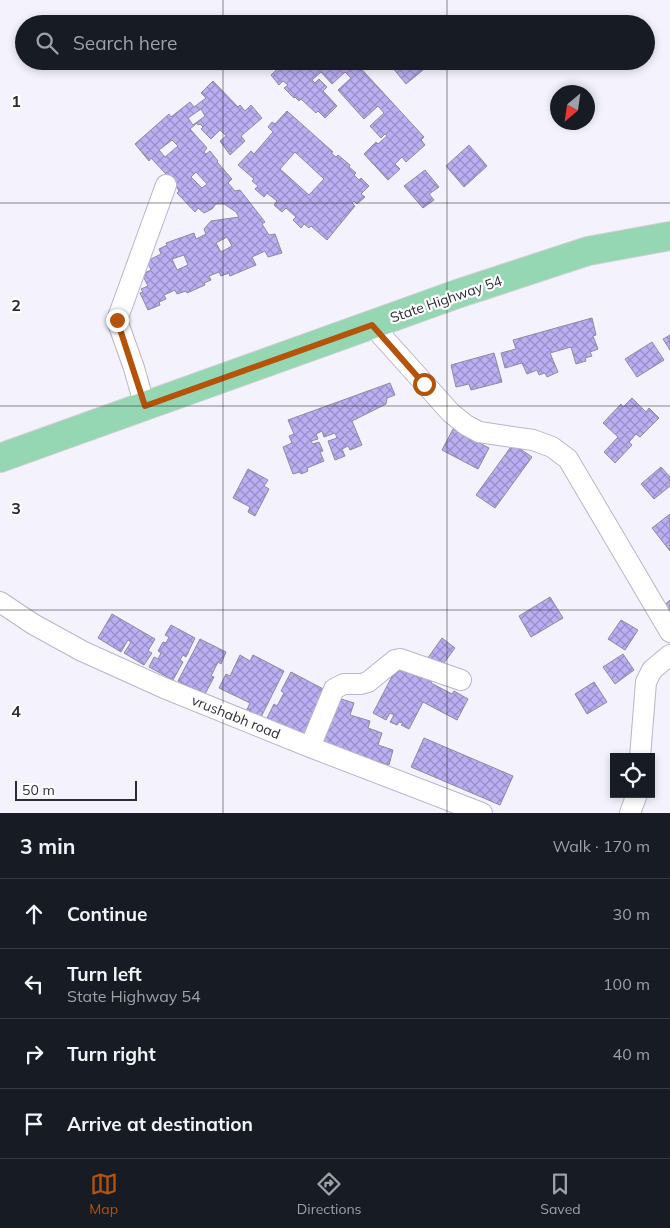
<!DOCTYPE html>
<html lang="en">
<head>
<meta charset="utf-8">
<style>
  :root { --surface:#171b24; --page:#242831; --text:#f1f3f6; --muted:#9ea1a6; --line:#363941; --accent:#b45309 }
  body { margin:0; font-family:Mulish,sans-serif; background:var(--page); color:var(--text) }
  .controls { position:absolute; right:15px; bottom:15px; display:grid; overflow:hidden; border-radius:0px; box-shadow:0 2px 8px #0003 }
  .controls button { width:45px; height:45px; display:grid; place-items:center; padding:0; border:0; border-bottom:1px solid var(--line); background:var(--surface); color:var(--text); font:25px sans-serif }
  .compass { position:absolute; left:550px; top:85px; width:45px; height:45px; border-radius:50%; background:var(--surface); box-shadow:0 2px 8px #0003; rotate:209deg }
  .scale { position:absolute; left:15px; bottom:12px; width:122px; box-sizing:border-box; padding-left:5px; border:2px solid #2d2b35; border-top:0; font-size:14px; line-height:18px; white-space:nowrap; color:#2d2b35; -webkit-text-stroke:4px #fff; paint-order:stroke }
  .stop { position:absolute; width:15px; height:15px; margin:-11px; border:4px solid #b45309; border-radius:50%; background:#fff }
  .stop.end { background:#b45309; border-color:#fff; box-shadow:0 1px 5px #0008 }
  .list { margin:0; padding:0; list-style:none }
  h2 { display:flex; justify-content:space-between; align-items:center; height:65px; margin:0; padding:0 20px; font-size:21px }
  h2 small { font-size:16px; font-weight:400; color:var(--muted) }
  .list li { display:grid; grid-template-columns:32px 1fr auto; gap:15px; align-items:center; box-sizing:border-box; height:70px; padding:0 20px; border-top:1px solid var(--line) }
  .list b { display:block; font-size:19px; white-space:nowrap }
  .list p { margin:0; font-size:16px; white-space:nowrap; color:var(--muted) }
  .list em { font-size:16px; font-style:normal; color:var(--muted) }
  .icon { flex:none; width:28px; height:28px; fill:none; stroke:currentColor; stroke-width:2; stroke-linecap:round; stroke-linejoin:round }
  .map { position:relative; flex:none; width:670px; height:813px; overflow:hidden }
  .search { position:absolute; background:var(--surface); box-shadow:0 2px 8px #0003; left:15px; right:15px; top:15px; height:55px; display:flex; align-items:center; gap:12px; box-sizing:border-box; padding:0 18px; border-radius:28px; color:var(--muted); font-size:19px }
  .sheet { height:345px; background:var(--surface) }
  nav { display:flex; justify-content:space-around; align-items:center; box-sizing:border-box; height:70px; border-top:1px solid var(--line); background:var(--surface); font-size:14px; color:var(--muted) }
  nav a { display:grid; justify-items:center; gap:2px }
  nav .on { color:var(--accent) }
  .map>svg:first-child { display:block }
</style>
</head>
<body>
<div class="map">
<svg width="670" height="813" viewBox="0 0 670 813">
  <defs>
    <pattern id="building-cross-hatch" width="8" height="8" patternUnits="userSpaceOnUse" patternTransform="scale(1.25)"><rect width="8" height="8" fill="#bbaef2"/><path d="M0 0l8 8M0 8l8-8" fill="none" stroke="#988ec5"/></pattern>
  </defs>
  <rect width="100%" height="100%" fill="#f4f3fd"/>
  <!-- building -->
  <path fill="url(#building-cross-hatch)" stroke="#8d8aa0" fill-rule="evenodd" d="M286 61H354L424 137 421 140 425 145 406 162 402 157 395 164 400 169 388 180 364 154 376 142 378 144 387 136 385 134 381 138 370 126 384 113 378 106 364 119 338 90 351 78 345 72 332 84 321 72 312 80 315 83 319 79 327 87 323 91 337 106 325 118 318 111 316 113 301 99 299 101 295 97 294 98 284 88 288 85 283 81 279 85 271 75Z
    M387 61H415L423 70 406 84Z
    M213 81 238 107 240 105 245 111 251 105 262 118 241 136 245 141 230 155 220 141 226 136 220 130 211 139 201 129 203 127 200 124 198 125 197 123 190 129 207 148 204 152 206 154 210 151 218 161 217 162 232 179 228 183 235 191 240 190 265 222 262 224 269 235 275 234 282 253 268 257 265 251 252 257 256 265 230 276 229 273 221 276 219 272 209 276 211 280 204 283 205 285 187 293 186 291 177 294 175 290 164 295 166 299 159 302 160 305 148 310 140 293 143 292 141 289 148 286 142 274 151 270 147 261 161 254 159 249 167 245 166 243 194 233 196 239 206 234 204 229 211 221 239 217 236 212 224 204H216L212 209 204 213 198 208 195 212 177 193 179 191 167 172 166 174 151 158 149 161 135 144 169 114 171 117 190 102 194 107 206 98 201 93ZM172 140 178 146 165 157 159 150ZM196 172 207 184 202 188 191 177ZM227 237 232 246 221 252 216 243ZM184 255 188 265 177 270 172 259Z
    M201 109 205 116 193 125 188 118Z
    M287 111 333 152 331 153 336 157 338 155 350 165 349 167 356 173 354 175 359 180 361 178 369 186 361 194 365 197 357 204 354 201 352 203 355 206 327 240 311 226 309 228 304 224 301 228 293 220 296 217 286 208 282 212 274 205 277 201 267 193 264 197 255 189 258 186 252 181 254 179 238 165 251 151 254 154 273 132 268 127 272 122 275 124ZM295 152 324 179 309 195 280 169Z
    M469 145 487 166 464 187 446 166Z
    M425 170 439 187 429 194 434 200 423 208 404 186Z
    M592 318 596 335 593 336 598 349 590 352 592 356 585 358 586 361 576 364 571 347 550 353 558 372 547 377 545 373 539 375 537 370 527 374 522 363 505 368 501 353 516 349 513 340Z
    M670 335V350L663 339Z
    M652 342 664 360 637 377 625 359Z
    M494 353 502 382 471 390 469 384 456 387 451 365Z
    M390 383 395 395 387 398 386 404 352 421 362 445 350 450 348 446 342 449 345 456 335 460 328 441 337 438 335 433 324 437 322 431 316 434 318 439 311 441 313 444 319 442 323 451 320 452 324 461 307 468 308 471 301 474 300 472 293 474 283 447 292 443 289 436 294 434 288 420Z
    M632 398 646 412 649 408 659 418 640 437 636 434 629 442 632 445 615 463 604 452 618 437 603 423 621 404 623 407Z
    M453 429 489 448 478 469 442 450Z
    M513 444 532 457 495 508 476 495Z
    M661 467 670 477V486L654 499 641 484Z
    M248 469 268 480 264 486 269 489 255 516 248 512 250 507 233 498Z
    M670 514V551L652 528Z
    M550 597 563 618 531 637 519 616Z
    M670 600V620L660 609Z
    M112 614 155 639 148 651 152 653 144 665 124 653 131 642 128 640 121 652 98 638Z
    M621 620 638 630 625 650 608 639Z
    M171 625 195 638 186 657 183 655 180 660 183 662 173 680 149 667 154 657 158 659 161 653 158 651 163 642 166 643 169 637 165 635Z
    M442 638 455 648 441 667 425 662Z
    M200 639 226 652 221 664 218 662 211 676 214 677 205 694 178 681Z
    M623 654 634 670 615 684 603 667Z
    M240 655 250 661 253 655 284 671 258 723 244 716 250 703 219 688 226 674 230 676Z
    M399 663 432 680 431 683 452 694 454 691 468 699 457 720 423 702 409 729 401 725 403 723 399 722 397 725 390 722 394 715 390 713 386 720 373 713Z
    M291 672 329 692 303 743 264 724 274 704 277 706 284 693 281 691Z
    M594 682 607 702 587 714 575 694Z
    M335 697 354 703 350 715 370 721 368 728 382 733 378 745 393 750 389 765 320 744Z
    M424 738 513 776 500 805 411 767Z"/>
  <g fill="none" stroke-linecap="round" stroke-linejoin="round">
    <defs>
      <path id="minor" d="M372 325 451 413 466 425 479 432 533 440 552 447 568 459 670 632
        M145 407 134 368 117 320 166 185
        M0 602 33 624 82 651 164 688 310 747 482 813
        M310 747 334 689 344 684H361L368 682 395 660 400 659 461 680
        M640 757 646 682 652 670 670 655
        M630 813 637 794"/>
      <path id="primary" d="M0 458 457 294 588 251 670 236"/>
    </defs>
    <!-- minor casing -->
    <use href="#minor" stroke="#b8b5cc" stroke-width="22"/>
    <!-- primary casing -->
    <use href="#primary" stroke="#d1d0d3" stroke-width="30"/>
    <!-- minor -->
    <use href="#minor" stroke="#fff" stroke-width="20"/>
    <!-- primary -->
    <use href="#primary" stroke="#94d7b2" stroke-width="28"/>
  </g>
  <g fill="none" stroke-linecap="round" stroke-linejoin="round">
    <!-- route -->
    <path stroke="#b45309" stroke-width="6" d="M117 320 145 406 372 325 424 384"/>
  </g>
  <!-- grid -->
  <path fill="none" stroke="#2d2b35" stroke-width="1" stroke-opacity="0.55" d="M223 0V24M447 0V24M223 61V813M447 61V813M0 203H670M0 406H670M0 610H670"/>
  <g text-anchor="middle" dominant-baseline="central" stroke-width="4.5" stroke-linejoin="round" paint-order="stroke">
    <!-- street labels -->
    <g font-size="14" fill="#2d2b35" stroke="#fff">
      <text transform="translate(446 299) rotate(-19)">State Highway 54</text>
      <text transform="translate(236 717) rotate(22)">vrushabh road</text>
    </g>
  </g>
  <g font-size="16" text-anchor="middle" font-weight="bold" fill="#2d2b35" stroke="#fff" stroke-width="4.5" stroke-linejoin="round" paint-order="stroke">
    <text x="16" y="107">1</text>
    <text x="16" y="311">2</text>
    <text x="16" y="514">3</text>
    <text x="16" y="717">4</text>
  </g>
</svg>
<div class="controls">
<button><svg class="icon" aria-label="locate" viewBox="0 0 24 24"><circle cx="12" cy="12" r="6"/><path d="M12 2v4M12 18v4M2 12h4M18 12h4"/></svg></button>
</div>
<svg class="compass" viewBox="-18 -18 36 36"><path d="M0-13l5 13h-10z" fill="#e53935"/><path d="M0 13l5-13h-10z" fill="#9ea1a6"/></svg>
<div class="scale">50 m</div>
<div class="stop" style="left:424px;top:384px"></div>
<div class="stop end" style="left:117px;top:320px"></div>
<div class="search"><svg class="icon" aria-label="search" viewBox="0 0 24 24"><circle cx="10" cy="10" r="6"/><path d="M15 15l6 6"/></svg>Search here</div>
</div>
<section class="sheet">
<h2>3 min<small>Walk · 170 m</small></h2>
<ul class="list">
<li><svg class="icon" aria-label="ahead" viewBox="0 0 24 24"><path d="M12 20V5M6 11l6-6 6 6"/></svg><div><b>Continue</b></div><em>30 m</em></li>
<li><svg class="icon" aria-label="left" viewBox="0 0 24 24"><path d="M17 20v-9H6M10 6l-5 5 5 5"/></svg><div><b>Turn left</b><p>State Highway 54</p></div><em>100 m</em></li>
<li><svg class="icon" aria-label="right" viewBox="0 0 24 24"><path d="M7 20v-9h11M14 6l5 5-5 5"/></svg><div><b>Turn right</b></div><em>40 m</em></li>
<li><svg class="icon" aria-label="arrive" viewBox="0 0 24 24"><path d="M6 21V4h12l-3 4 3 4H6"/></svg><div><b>Arrive at destination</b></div></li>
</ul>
</section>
<nav>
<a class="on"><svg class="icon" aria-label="map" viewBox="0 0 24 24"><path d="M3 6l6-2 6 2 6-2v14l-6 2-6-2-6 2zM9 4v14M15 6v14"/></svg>Map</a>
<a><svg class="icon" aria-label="directions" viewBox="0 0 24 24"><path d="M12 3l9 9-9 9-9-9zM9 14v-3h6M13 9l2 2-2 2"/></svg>Directions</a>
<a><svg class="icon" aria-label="saved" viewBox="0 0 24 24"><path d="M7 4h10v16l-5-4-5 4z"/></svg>Saved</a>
</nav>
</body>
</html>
